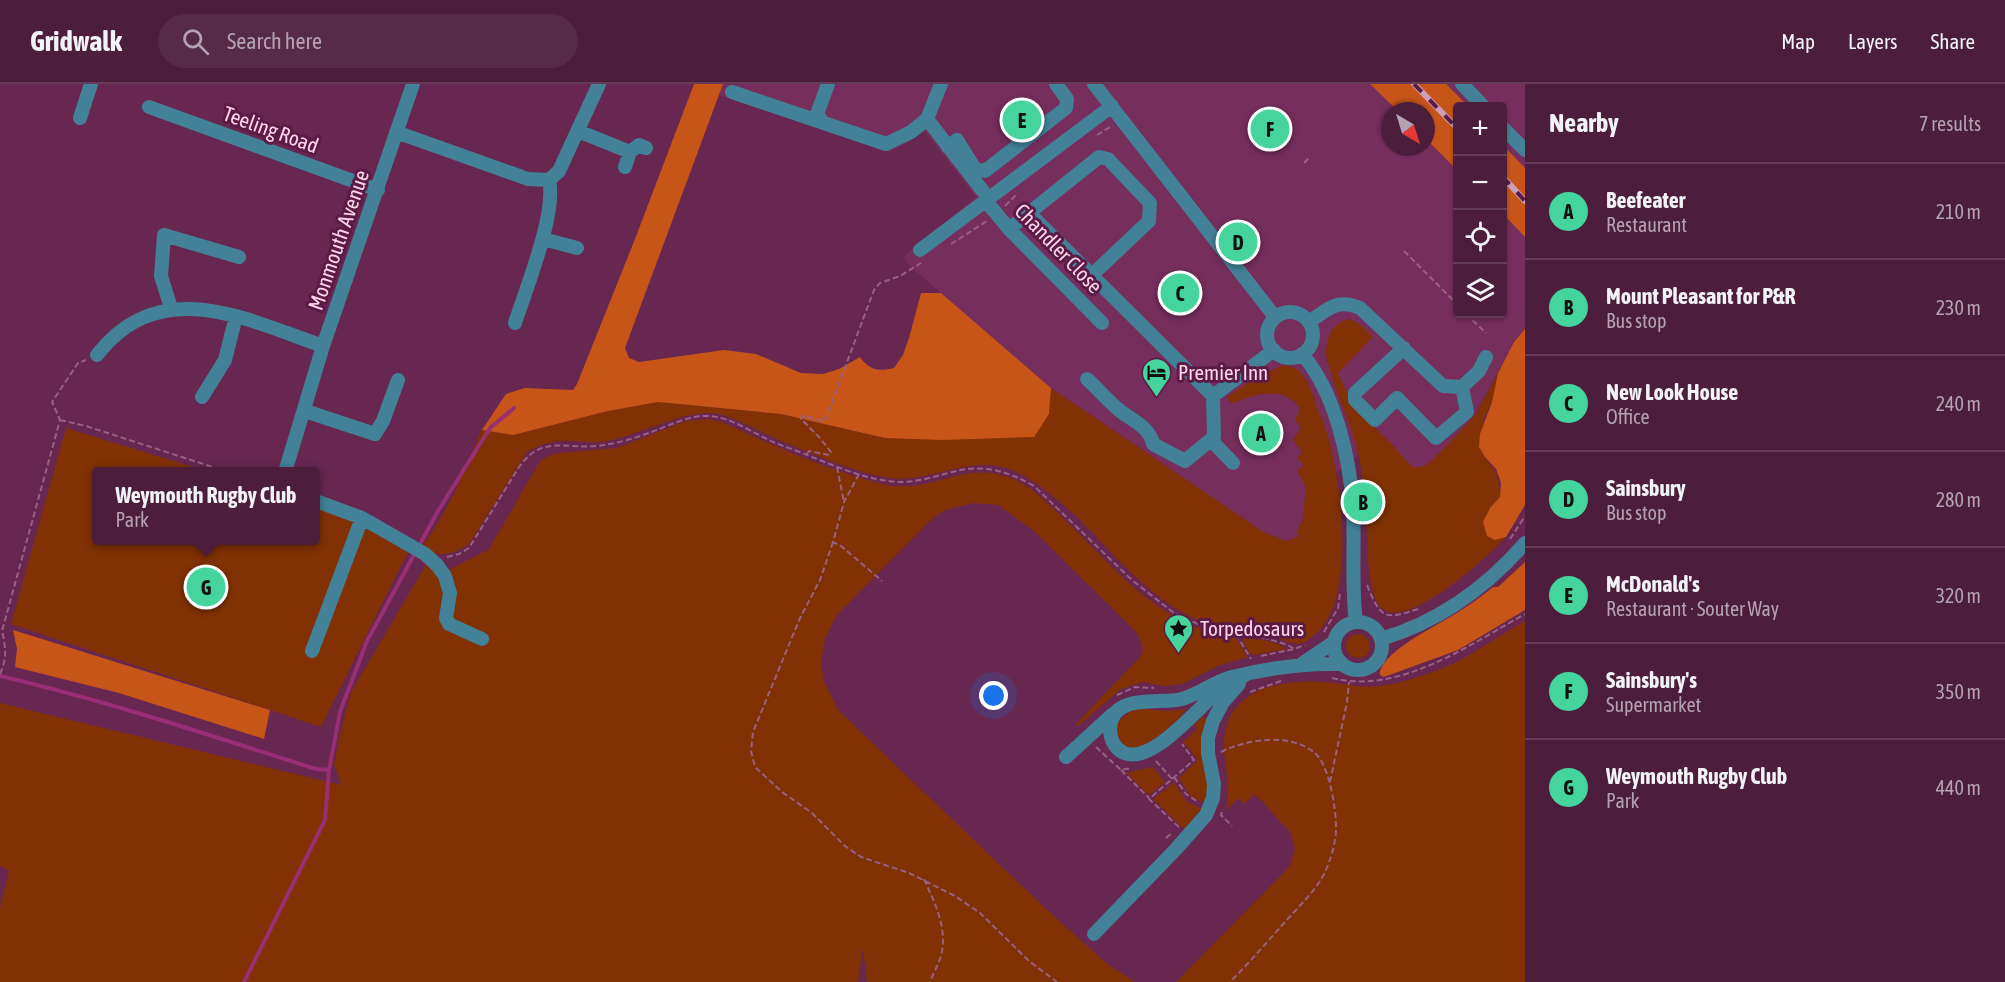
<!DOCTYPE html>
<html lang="en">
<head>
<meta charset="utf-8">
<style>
  :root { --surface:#4d1d3c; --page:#572a47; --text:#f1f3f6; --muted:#b3a2af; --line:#643b56; --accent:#46d49e }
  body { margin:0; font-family:"Asap Condensed",sans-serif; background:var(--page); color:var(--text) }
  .controls { position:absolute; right:18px; top:18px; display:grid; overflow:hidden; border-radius:6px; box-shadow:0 2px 4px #0004 }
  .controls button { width:54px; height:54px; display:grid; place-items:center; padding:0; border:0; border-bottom:2px solid var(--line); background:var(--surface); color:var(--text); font:30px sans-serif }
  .compass { position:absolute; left:1381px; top:18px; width:54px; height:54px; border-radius:50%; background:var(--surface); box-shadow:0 2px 4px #0004; rotate:142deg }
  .you { position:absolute; left:994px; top:612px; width:21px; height:21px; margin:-15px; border:4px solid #fff; border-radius:50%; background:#1a73e8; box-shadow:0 0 0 9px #1a73e833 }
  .badge { display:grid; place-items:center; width:39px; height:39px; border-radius:50%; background:var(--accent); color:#111; font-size:20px; font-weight:700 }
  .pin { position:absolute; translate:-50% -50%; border:3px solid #fff; box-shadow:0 2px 6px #0006 }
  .popup { position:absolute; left:92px; top:383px; width:228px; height:78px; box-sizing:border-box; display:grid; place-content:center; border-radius:6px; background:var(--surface); filter:drop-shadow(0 2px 4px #0005); font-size:20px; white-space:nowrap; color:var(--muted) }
  .popup b { font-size:22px; color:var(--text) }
  .popup::after { content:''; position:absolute; left:50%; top:100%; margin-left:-12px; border:12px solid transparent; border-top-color:var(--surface) }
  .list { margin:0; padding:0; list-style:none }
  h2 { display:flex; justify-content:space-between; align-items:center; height:78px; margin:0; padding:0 24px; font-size:26px }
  h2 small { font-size:20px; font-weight:400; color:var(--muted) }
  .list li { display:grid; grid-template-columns:39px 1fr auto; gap:18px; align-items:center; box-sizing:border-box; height:96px; padding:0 24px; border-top:2px solid var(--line) }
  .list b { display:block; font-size:22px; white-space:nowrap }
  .list p { margin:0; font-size:20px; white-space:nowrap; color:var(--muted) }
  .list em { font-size:20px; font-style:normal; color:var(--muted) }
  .icon { flex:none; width:33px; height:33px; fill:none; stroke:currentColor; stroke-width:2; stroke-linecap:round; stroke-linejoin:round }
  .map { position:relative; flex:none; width:1525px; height:898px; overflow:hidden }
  header { display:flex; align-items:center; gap:36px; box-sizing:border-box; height:84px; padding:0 30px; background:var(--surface); border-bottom:2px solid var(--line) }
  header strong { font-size:28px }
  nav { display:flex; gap:33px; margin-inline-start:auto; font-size:21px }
  .search { width:420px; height:54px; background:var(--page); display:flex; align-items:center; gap:15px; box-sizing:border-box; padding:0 21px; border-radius:33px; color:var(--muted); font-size:22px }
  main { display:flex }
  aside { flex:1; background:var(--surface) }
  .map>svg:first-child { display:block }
</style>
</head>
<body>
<header>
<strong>Gridwalk</strong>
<div class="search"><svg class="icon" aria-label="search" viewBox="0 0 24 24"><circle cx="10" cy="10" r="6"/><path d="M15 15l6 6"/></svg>Search here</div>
<nav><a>Map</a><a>Layers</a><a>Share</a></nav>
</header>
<main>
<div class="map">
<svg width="1525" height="898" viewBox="0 0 1525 898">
  <rect width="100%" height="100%" fill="#672750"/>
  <!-- built -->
  <path fill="#762e5c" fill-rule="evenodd" d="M723 0H1525V245L1514 258 1467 346 1413 401 1385 359 1383 351 1331 393 1299 452 1285 457 1262 447 1051 304 910 182 903 173 976 113 924 47 909 58 889 68 719 11ZM1458 22H1502V230H1458ZM1390 27H1426V63H1390Z"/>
  <!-- green -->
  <path fill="#813103" d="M1349 235 1361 241 1373 253 1338 289 1354 324 1389 357 1412 383H1422L1428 380 1451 357 1475 331 1498 289 1492 318 1484 335 1485 374C1496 386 1501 395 1500 413L1490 424 1483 439 1488 452 1495 456 1506 453C1488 473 1414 540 1386 527 1364 516 1368 448 1366 427 1365 408 1362 390 1359 373 1353 343 1338 316 1330 286 1329 281 1326 274 1326 269 1327 252 1332 239 1349 235Z
    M1283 281C1288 282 1295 283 1299 287 1309 295 1313 312 1317 323 1321 334 1326 345 1329 356 1342 404 1357 520 1313 552 1308 556 1304 560 1298 560 1286 559 1275 552 1264 550 1245 547 1225 547 1206 540 1130 510 1094 433 1026 393 976 363 939 400 889 394 855 389 801 366 768 351 750 343 728 329 708 329 674 330 640 351 607 357 588 361 567 354 549 359 541 360 534 364 527 368L469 460C452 471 439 474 421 464 448 428 465 387 481 346L513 351 608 327 658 318 781 330 885 354 1049 330 1051 304 1262 447 1285 457 1299 452 1297 448 1303 434 1306 403 1297 387 1304 381 1297 374 1302 368 1293 356 1301 344 1295 336 1300 325C1286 301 1254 310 1234 319H1231L1227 313 1252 296Z
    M708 335 722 338C764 357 805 376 848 390 864 395 880 401 897 402 940 405 967 376 1013 395 1033 403 1047 419 1063 434 1092 462 1120 494 1152 518 1168 529 1185 540 1204 546 1214 549 1227 549 1235 554 1241 558 1244 567 1247 573L1218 582 1182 600 1164 602 1143 598 1121 605 1078 642 1076 640 1140 573 1143 565 1137 549 1034 447 998 421 973 419 945 426 933 434 837 531 825 555 821 577 824 598 839 627 1045 824 1106 879 1135 898H867L863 864 858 898H0V824L9 786 0 782V619L341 701 334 680 339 654 350 610 428 477 445 488 489 465 540 377 551 371 559 369 617 364 686 337Z
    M66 344 206 387 97 388V456H316V422L334 427 409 466 321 643 11 540Z
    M1525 537V898H1176L1290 782 1295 765 1291 749 1255 710 1244 720 1239 714 1226 726C1234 694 1214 661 1231 631 1250 597 1301 595 1335 599 1352 601 1361 604 1380 602 1404 599 1445 585 1466 573 1486 561 1505 548 1525 537Z
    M1346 562a12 12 0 1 1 24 0a12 12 0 1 1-24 0Z
    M1242 555C1254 554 1276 556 1286 565L1254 571 1249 569Z
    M1138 624 1166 627 1186 625C1180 635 1147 665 1135 665 1122 665 1112 649 1119 638 1123 631 1131 628 1138 624Z
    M1204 632 1207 636 1209 696 1205 719 1191 713 1179 694 1198 676 1183 658 1197 645 1194 640Z
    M1153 683 1165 698 1149 711 1126 689Z
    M1174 698 1186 717 1202 725 1187 748 1153 715Z"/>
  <!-- forest -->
  <path fill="#c75518" d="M694 0H723L625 264 629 274 639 278 724 266 756 270 801 289 823 290 839 285 860 273C869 286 878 288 894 284L903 271 909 254 921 209H941L1051 304 1049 330 1034 353 942 356 885 354 781 330 658 318 608 327 513 351 482 346 506 310 525 304 573 306 577 300 635 155Z
    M1370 0H1446L1468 22H1458L1457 86 1426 55V27H1398Z
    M1502 60 1525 84V153L1503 130Z
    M1525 245V421L1506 453 1495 456 1487 452 1483 438 1490 424 1500 413 1501 399 1496 385 1485 373 1479 363 1480 350 1492 318 1498 289 1514 258Z
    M1525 478V526L1458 566 1384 593 1380 591C1379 569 1438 541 1455 530 1468 522 1481 513 1493 503H1498Z
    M13 546 270 626 264 655 119 609 15 583 17 565Z"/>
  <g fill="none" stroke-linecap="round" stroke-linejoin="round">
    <!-- stream -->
    <path stroke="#992f76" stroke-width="4" d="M0 592C107 617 212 652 316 685L329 686
      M244 898 325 736 329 686 340 628 367 557 438 427 490 344 514 324"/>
    <!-- path -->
    <path stroke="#986083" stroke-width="2" stroke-dasharray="6 3" stroke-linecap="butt" d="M1097 51 1110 43
      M1304 79 1310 73
      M1005 122 1018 109
      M951 160 987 137
      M1404 167 1458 221
      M1466 230 1486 249
      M60 336 86 342 228 388
      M807 370 809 367 829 371 831 368 819 353 801 335 803 332 825 337 874 206 880 199 900 192 921 179
      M837 383 844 418
      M859 390 844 418 833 458 841 462 882 497
      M1510 455 1525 432
      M833 458 820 496 800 534 753 648 751 667 755 683 782 708 812 729 845 762 861 773 909 789 955 812 980 829 1029 877 1057 898
      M447 473 459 470 469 464 519 383C542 351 564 365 596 362 616 360 636 354 654 347 671 341 687 332 706 332 728 332 746 345 765 354 778 361 793 365 807 371 833 381 861 394 889 397 913 401 934 392 956 387 985 380 1009 388 1034 402L1133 497 1174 529 1204 543 1265 554 1288 561 1294 565
      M1367 501C1381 536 1385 536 1421 524
      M1324 548 1338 524 1340 509
      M1236 550 1251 575
      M1261 572 1294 565 1305 561
      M0 590C7 575 6 563 2 547L60 336 52 318 78 279 86 276
      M1332 594C1399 611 1469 561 1525 530
      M1250 608 1281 597
      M1117 611 1135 603 1154 604
      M1096 663 1121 686 1131 684
      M1221 668C1247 655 1292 648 1316 670 1330 684 1336 725 1336 744 1336 758 1331 775 1325 788 1316 807 1299 822 1285 838 1267 858 1249 879 1230 898
      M1156 677 1172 695
      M1121 686 1149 714
      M1174 693 1186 710 1198 718
      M1330 698 1347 618 1349 598
      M1222 728 1221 731 1232 742
      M1179 743 1149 715 1194 676 1182 660
      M1166 754 1172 749
      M924 795C935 820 948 844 941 872 938 881 933 890 930 898"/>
    <!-- minor -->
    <path stroke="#438198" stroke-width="14" d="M1094 0 1275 233
      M1462 0 1483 22
      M732 8 886 60 911 48 927 35 941 0
      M149 23 378 106
      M80 34 91 0
      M927 35 989 115
      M823 39 817 30 828 0
      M1502 43 1525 66
      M578 47 630 68 639 61 646 64
      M396 48 528 95 549 96 559 87 599 0
      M948 63 957 56 975 85 985 87 1066 24 1067 15 1056 0
      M625 83 630 68
      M986 117 1009 145 1102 239
      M1029 129 1213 312
      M1009 145 1099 73 1108 75 1150 119 1149 137 1092 191
      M543 155 577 164
      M920 166 1112 22
      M171 224 161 192 164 151 239 173
      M1267 251a23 23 0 1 1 46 0a23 23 0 1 1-46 0Z
      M1309 238C1328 225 1337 214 1360 224L1443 302 1462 303 1479 287 1486 273
      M515 239C526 205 557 128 549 96
      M1404 264 1355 309V316L1375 336 1397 314 1436 354 1467 328 1462 303
      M1302 270C1335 308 1350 374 1353 424 1355 462 1351 501 1356 538
      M97 271C160 190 245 235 323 262
      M1087 295C1098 305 1108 317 1119 326 1131 336 1150 343 1153 360L1185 377 1214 353 1213 312 1274 266
      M202 313 225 276 236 232
      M305 327 375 350 383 337 398 296
      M1211 356 1233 379
      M285 388 323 262 413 0
      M316 417 362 434 425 470 437 481 445 492 450 509 446 534 449 540 482 555
      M1334 562a24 24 0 1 1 48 0a24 24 0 1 1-48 0Z
      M1381 555C1438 538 1486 504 1525 459
      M312 567 362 434
      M1303 579 1334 558
      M1245 591C1235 598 1223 603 1214 611 1194 628 1149 683 1122 668 1114 663 1110 654 1110 645 1111 608 1160 621 1182 615 1200 610 1215 597 1232 593 1268 584 1304 579 1341 580
      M1066 673 1113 630
      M1094 850 1176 765 1206 731 1213 714 1214 700 1208 669V654L1213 637 1223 618 1239 600"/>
    <defs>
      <path id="rail" d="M1414 0 1458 45
        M1502 92 1525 117"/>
    </defs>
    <!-- rail casing -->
    <use href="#rail" stroke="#cd9db9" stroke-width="6"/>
    <!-- rail -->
    <use href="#rail" stroke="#5b1b45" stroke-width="4" stroke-dasharray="11" stroke-linecap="butt"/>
  </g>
  <!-- icons -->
  <defs>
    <symbol id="hotel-pin" viewBox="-11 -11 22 30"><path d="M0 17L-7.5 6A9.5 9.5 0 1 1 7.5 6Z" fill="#46d49e" stroke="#5b1b45"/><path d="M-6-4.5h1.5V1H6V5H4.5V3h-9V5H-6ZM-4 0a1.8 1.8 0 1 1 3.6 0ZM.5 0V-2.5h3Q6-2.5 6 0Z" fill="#111"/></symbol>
    <symbol id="sight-pin" viewBox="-11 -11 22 30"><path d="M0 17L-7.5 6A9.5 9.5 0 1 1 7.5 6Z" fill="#46d49e" stroke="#5b1b45"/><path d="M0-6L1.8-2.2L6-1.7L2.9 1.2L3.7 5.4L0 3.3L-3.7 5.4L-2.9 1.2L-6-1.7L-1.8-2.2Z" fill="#111"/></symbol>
  </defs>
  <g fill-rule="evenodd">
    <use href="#hotel-pin" x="1140" y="272" width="33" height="45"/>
    <use href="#sight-pin" x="1162" y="528" width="33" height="45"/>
  </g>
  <g text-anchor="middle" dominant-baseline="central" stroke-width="6" stroke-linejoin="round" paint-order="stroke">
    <!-- street labels -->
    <g font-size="21" fill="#fed6ec" stroke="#5b1b45">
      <text transform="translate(271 45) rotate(20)">Teeling Road</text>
      <text transform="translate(338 156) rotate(-71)">Monmouth Avenue</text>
      <text transform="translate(1059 164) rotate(46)">Chandler Close</text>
    </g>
    <!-- poi labels -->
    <g font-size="21" fill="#fed6ec" stroke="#5b1b45" text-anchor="start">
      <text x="1178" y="288">Premier Inn</text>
      <text x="1200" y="544">Torpedosaurs</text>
    </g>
  </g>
</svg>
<div class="controls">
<button>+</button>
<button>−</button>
<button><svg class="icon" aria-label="locate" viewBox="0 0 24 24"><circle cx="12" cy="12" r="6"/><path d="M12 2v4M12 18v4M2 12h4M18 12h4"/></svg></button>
<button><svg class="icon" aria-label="layers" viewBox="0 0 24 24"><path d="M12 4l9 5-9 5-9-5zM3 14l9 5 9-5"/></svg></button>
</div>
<svg class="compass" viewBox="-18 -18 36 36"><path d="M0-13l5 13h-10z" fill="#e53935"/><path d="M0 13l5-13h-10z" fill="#b3a2af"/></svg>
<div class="you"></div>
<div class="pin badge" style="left:1261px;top:349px">A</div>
<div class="pin badge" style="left:1363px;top:418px">B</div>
<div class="pin badge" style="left:1180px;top:209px">C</div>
<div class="pin badge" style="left:1238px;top:158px">D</div>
<div class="pin badge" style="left:1022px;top:36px">E</div>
<div class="pin badge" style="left:1270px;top:45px">F</div>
<div class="pin badge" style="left:206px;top:503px">G</div>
<div class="popup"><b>Weymouth Rugby Club</b>Park</div>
</div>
<aside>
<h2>Nearby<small>7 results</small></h2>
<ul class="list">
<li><span class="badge">A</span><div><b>Beefeater</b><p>Restaurant</p></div><em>210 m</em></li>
<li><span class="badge">B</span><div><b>Mount Pleasant for P&amp;R</b><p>Bus stop</p></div><em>230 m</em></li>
<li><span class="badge">C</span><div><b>New Look House</b><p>Office</p></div><em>240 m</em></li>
<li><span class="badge">D</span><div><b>Sainsbury</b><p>Bus stop</p></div><em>280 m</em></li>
<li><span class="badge">E</span><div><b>McDonald's</b><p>Restaurant · Souter Way</p></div><em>320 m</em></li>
<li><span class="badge">F</span><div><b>Sainsbury's</b><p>Supermarket</p></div><em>350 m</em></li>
<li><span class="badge">G</span><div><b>Weymouth Rugby Club</b><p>Park</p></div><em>440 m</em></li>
</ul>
</aside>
</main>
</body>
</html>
